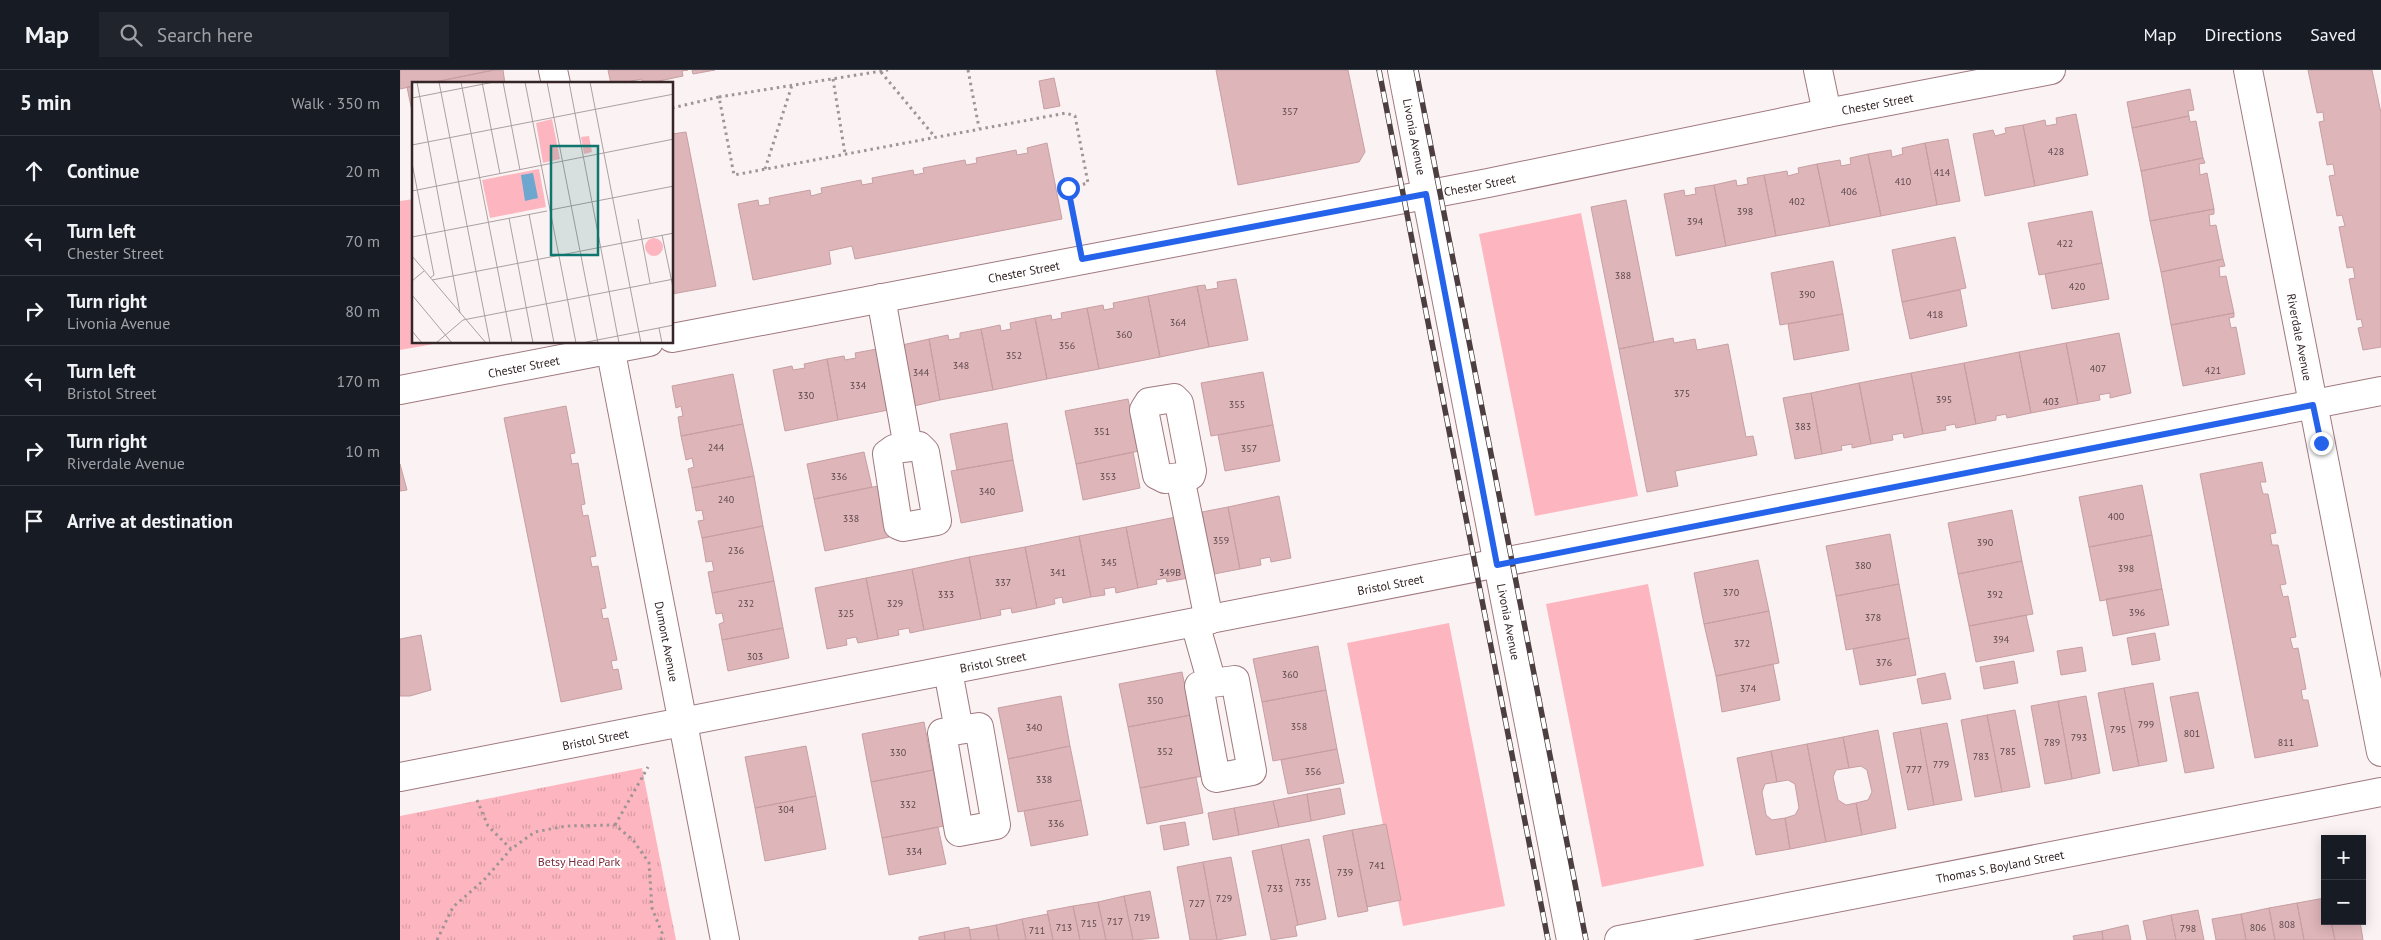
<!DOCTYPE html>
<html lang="en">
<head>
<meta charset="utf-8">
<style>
  :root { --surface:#171b24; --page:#20242c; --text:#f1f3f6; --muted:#9ea1a6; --line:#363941 }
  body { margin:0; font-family:"PT Sans",sans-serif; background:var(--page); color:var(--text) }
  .controls { position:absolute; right:15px; bottom:15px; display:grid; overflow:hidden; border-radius:0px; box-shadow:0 2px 12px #0003 }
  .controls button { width:45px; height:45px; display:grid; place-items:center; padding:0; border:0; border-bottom:1px solid var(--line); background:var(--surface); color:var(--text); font:25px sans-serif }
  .stop { position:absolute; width:15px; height:15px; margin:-11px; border:4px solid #2563eb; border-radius:50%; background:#fff }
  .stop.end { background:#2563eb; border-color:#fff; box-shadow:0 1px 5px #0008 }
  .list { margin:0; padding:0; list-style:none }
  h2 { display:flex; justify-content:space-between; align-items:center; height:65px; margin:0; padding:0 20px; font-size:21px }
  h2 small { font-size:16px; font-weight:400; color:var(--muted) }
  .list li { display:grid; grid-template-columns:32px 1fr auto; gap:15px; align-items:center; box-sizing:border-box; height:70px; padding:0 20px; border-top:1px solid var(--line) }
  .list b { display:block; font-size:19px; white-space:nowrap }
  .list p { margin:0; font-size:16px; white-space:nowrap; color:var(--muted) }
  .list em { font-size:16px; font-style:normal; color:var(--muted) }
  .icon { flex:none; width:28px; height:28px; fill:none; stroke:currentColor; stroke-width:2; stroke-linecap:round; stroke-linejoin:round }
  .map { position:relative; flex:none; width:1981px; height:870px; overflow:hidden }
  header { display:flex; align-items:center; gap:30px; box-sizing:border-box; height:70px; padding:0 25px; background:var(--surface); border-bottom:1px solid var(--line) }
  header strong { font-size:24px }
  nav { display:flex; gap:28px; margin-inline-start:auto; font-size:18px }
  .search { width:350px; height:45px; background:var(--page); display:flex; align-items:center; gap:12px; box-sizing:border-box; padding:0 18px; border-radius:0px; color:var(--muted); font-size:19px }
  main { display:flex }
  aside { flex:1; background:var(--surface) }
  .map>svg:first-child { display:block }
</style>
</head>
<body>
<header>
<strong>Map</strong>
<div class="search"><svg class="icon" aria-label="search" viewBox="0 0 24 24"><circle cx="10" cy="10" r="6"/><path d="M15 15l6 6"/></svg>Search here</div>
<nav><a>Map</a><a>Directions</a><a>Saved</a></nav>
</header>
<main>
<aside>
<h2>5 min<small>Walk · 350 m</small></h2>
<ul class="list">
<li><svg class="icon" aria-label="ahead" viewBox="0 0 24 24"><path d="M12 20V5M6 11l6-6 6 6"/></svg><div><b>Continue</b></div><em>20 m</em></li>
<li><svg class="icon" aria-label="left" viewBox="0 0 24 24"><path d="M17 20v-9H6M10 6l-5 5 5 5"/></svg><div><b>Turn left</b><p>Chester Street</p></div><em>70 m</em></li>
<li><svg class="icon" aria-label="right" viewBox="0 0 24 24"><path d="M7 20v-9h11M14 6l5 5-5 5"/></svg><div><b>Turn right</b><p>Livonia Avenue</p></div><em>80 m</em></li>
<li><svg class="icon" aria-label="left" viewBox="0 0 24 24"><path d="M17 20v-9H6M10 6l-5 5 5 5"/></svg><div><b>Turn left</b><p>Bristol Street</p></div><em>170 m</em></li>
<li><svg class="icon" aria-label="right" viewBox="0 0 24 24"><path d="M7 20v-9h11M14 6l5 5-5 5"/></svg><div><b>Turn right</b><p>Riverdale Avenue</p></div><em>10 m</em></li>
<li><svg class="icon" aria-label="arrive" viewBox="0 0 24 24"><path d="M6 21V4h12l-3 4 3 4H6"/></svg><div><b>Arrive at destination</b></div></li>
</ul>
</aside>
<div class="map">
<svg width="1981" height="870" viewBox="0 0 1981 870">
  <defs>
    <pattern id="park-tufts" width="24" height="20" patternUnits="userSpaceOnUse" patternTransform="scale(1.25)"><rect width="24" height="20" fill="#fdb6bf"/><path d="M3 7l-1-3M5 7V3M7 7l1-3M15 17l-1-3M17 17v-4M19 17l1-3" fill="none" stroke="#d99ca4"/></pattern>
  </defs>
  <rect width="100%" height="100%" fill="#fbf2f3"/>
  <!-- green -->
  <path fill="#fdb6bf" d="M14 129V272L39 273 0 280V131Z
    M1181 143 1238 426 1135 446 1079 164Z
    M1248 514 1304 796 1202 817 1146 534Z
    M1049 553 1105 836 1003 856 947 573Z"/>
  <!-- park -->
  <path fill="url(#park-tufts)" d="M242 698 276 870H0V746Z"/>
  <!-- building -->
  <path fill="#deb5b9" stroke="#c79fa3" d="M0 0H94L25 14H14V16L0 19Z
    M94 0H103L105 14H25Z
    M208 0H288L282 1 283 6 245 14H243L242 9 231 11V14H211Z
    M292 0H315L293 4Z
    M816 0H948L965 82 959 92 838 115Z
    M1908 0H1972L1981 43V277L1963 280 1958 258 1963 257 1961 249 1957 250 1949 209 1955 208 1953 197 1947 198 1939 157 1945 156 1942 145 1937 146 1929 106 1935 105 1933 94 1927 95 1919 52 1924 51 1923 42 1917 43Z
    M654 8 660 36 644 39 639 11Z
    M14 16V46H13L7 17Z
    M1790 19 1794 40 1788 41 1789 46 1732 58 1727 32Z
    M1676 44 1688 105 1635 116 1623 55 1645 50 1646 56 1657 54 1656 48Z
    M1789 46 1790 52 1796 51 1803 88 1741 101 1732 58Z
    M1623 55 1635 116 1585 126 1573 64 1593 60 1595 66 1606 63 1605 58Z
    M286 62 316 216 272 224V64Z
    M1548 69 1560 131 1537 135 1525 73Z
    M647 73 662 149 455 189 452 176 429 181 431 194 353 210 338 134 358 130 359 136 370 134 369 128 410 120 411 126 422 123 421 118 461 110 462 115 473 113 472 108 513 100 514 105 524 103 523 98 565 90 566 95 577 93 576 88 616 80 617 85 628 83 627 78Z
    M1525 73 1537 135 1481 146 1468 84 1491 80 1492 87 1503 84 1502 78Z
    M1468 84 1481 146 1430 156 1417 94 1440 90 1441 96 1451 94 1450 88Z
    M1803 88 1805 93 1799 94 1800 105 1807 103 1814 139 1750 151 1741 101Z
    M1417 94 1430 156 1376 166 1364 105 1387 101 1388 106 1399 103 1398 98Z
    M1364 105 1376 166 1326 176 1314 115 1336 110 1337 116 1348 114 1347 108Z
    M1314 115 1326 176 1276 186 1264 124 1284 120 1285 126 1296 124 1295 118Z
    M1226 130 1254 272 1219 279 1191 137Z
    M1814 139V144L1809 145 1810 156 1816 155 1823 189 1761 202 1750 151Z
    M1692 141 1702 193 1639 205 1628 153Z
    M1555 167 1566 218 1502 232 1492 180Z
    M1823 189 1825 196 1819 197 1820 207 1826 206 1834 243 1771 255 1761 202Z
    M1433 191 1443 244 1380 255 1371 203Z
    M1702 193 1709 229 1652 239 1645 204Z
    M836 209 848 270 809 277 797 216 805 215 806 220 818 218 817 212Z
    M797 216 809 277 760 287 748 226Z
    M1560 220 1567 256 1510 269 1502 232Z
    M748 226 760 287 699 299 687 238 703 235 704 240 714 238 713 233Z
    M687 238 699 299 647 309 635 248 651 245 652 250 662 248 661 243Z
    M1834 243V247L1829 248 1831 258 1836 257 1845 304 1783 316 1771 255Z
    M1443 244 1449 280 1394 290 1388 254Z
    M635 248 647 309 593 320 581 259 600 255 601 261 611 259 610 253Z
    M581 259 593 320 540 330 529 269 548 265 549 270 560 268V263Z
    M1719 263 1731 323 1710 328V323L1699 325 1700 330 1678 334 1666 273Z
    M1273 268 1274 273 1295 269 1297 280 1328 274 1346 367 1353 366 1357 385 1275 401 1278 416 1247 422 1219 279Z
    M529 269 540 330 514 336 502 275Z
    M1666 273 1678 334 1631 343 1619 282Z
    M477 279 488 340 438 350 427 289 444 286 445 290 456 288 455 283Z
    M1619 282 1631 343 1607 348 1606 344 1596 346V350L1576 354 1564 293Z
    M427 289 438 350 385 361 373 300 392 296 393 300 405 298 404 294Z
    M1564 293 1576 354 1556 358 1555 354 1545 356 1546 360 1523 364 1511 303Z
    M863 302 873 355 811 366 801 313Z
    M1511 303 1523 364 1504 368 1503 363 1492 365 1493 370 1471 374 1459 313Z
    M333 304 343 354 281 366 278 347 283 346 281 336 276 338 272 316Z
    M1459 313 1471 374 1452 378V374L1441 376 1442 380 1422 384 1411 323Z
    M1411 323 1422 384 1395 389 1383 328Z
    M728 329 739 381 676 394 665 341Z
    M166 336 175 383 170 384 172 394 178 393 185 434 181 435 183 446 188 445 196 486 190 487 192 497 198 496 206 538 201 539 203 549 208 548 217 590 211 591 213 600 218 599 222 619 161 632 104 348Z
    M607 353 613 390 557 400 550 364Z
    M343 354 354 406 292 418 288 399 294 397 292 388 286 390 281 366Z
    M873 355 880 391 825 401 818 365Z
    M464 382 472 417 414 429 407 394Z
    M733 382 740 418 683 430 676 394Z
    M613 390 623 441 561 453 551 401Z
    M1862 392 1866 412H1860L1863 424H1868L1876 463 1870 464 1872 475H1878L1886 514 1880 515 1883 527 1888 526 1896 567 1890 568 1893 579 1898 578 1906 619 1901 620 1903 630H1908L1918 676 1855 688 1800 404Z
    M0 394 7 420 0 421Z
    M354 406 363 456 302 468 298 451 304 450 302 440 296 441 292 418Z
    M1742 415 1752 465 1689 477 1679 427Z
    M478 416 489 467 425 481 414 429Z
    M879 426 891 488 871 492 870 487 860 489 861 495 840 499 828 437Z
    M828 437 840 499 814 504 802 442Z
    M1612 440 1622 491 1558 504 1548 453Z
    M776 447 788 508 767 512 766 508 756 510 757 514 738 518 726 457Z
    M363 456 374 511 312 523 308 502 314 501 312 491 306 492 302 468Z
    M726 457 738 518 716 523 715 517 704 519 705 525 691 527 679 466Z
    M1490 464 1499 514 1436 526 1426 476Z
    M1752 465 1762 519 1700 531 1689 477Z
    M679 466 691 527 663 533 662 527 654 529 655 534 637 538 625 477Z
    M625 477 637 538 612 543 611 538 600 540 601 545 581 549 569 487Z
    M569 487 581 549 524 560 512 499Z
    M1358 490 1369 541 1304 554 1294 503Z
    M1622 491 1633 544 1569 556 1558 504Z
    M512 499 524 560 510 563 509 558 498 560 499 565 478 569 466 508Z
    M466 508 478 569 458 573 456 567 446 569 447 575 427 579 415 518Z
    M374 511 383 558 322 570 319 554 324 552 322 543 316 544 312 523Z
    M1499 514 1509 568 1446 580 1436 526Z
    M1762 519 1769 555 1713 566 1706 529Z
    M1369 541 1379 593 1316 606 1304 554Z
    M1626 545 1634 581 1576 592 1569 556Z
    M383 558 389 588 328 601 322 570Z
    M1755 563 1760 590 1732 595 1727 568Z
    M21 565 31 620 10 626H0V569Z
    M1509 568 1516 605 1460 615 1453 579Z
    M918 576 926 620 862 632 853 589Z
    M1682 577 1686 601 1661 605 1657 581Z
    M1614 591 1618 613 1584 619 1580 597Z
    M1373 594 1380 630 1322 642 1316 606Z
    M782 602 791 645 728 657 719 614Z
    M1545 603 1551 629 1522 634 1517 609Z
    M1753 613 1767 691 1739 696 1724 618Z
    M1724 618 1739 696 1713 701 1698 623Z
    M926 620 937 679 873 691 862 632Z
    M1798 622 1814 698 1785 703 1770 627Z
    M661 626 670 676 608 689 598 638Z
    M1686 626 1700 703 1672 709 1658 631Z
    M1658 631 1672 709 1645 714 1631 636Z
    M1615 640 1630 717 1602 722 1587 645Z
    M791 645 803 706 740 718 728 657Z
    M1587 645 1602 722 1575 727 1561 650Z
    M524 652 533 700 471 712 462 664Z
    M1547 653 1562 730 1534 735 1520 658Z
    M1520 658 1534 735 1508 740 1493 663Z
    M1478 660 1496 758 1462 765 1456 733 1468 730 1472 722 1467 700 1461 696 1449 698 1443 667Z
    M1443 667 1449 698 1436 700 1433 707 1438 730 1446 735 1456 733 1462 765 1426 772 1407 674Z
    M1407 674 1426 772 1390 779 1385 748 1395 745 1399 738 1395 714 1388 710 1377 712 1371 681Z
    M406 676 416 726 355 738 345 687Z
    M670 676 681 730 618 742 608 689Z
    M937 679 944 713 888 724 881 690Z
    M1371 681 1377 712 1365 714 1362 722 1366 745 1372 750 1385 748 1390 779 1356 785 1337 688Z
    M533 700 544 756 482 768 471 712Z
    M796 707 803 743 747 754 740 718Z
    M940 718 945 744 911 751 907 724Z
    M907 724 911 751 879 757 873 731Z
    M416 726 426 779 365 791 355 738Z
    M681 730 688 765 631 776 624 741Z
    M873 731 879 757 839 765 834 738Z
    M834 738 839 765 813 770 808 743Z
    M785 752 789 775 764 780 760 756Z
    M986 754 1001 830 967 837 952 760Z
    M538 757 546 794 489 805 482 768Z
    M952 760 968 841 938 847 923 766Z
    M909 769 926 849 898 855 881 775Z
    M881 775 898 855 895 856 897 866 871 870 852 781Z
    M831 787 846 865 817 870 803 792Z
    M803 792 817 870H790L777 797Z
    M750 821 759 868 733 870 724 826Z
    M724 826 733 870H706L698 832Z
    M1925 828V851H1931L1935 870H1904L1897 833Z
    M698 832 706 870H680L673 836Z
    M1897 833 1904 870H1875L1869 838Z
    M673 836 680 870H653L647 841Z
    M1869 838 1875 870H1846L1841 844Z
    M1798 840 1804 870H1776L1771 845Z
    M648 844 653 870H626L622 849Z
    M1841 844 1846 870H1816L1812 849Z
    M1771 845 1776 870H1747L1743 851Z
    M622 849 626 870H599L596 855Z
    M1931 851H1960L1963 870H1935Z
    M596 855 599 870H571L569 860Z
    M1728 855 1731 870H1703L1702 861Z
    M569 857 571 870H545L544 862Z
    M1702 861 1703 870H1674L1673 866Z
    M544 862 545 870H519V867Z"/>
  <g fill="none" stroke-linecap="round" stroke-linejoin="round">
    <defs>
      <g id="minor">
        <path d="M153 0 156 14"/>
        <path id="s1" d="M1002 0 1171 870"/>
        <path d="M1418 0 1427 43"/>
        <path id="s2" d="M1848 0 1981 682"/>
        <path d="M481 228 508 377"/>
        <path id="s3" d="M272 268 1088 113 1427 43 1651 0"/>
        <path id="s4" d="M209 272 325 870"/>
        <path id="s5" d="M0 320 249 272"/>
        <path d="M519 376 525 382 537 451 503 457 498 455 487 384 494 379Z"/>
        <path d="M780 407 791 405 792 401 779 333 774 328 749 332 744 340 757 405 765 409 780 407 809 550"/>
        <path d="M795 553 812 613 799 616 816 708 852 701 835 610 812 613"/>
        <path d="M548 601 559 660 542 663 559 762 596 755 579 657 559 660"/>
        <path id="s6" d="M0 707 1981 321"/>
        <path id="s7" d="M1219 870 1981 722"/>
      </g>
    </defs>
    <!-- minor casing -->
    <use href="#minor" stroke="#9f797e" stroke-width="30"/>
    <!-- path -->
    <path stroke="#a09496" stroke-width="3" stroke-dasharray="2.5 4" stroke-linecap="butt" d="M568 0 579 58
      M481 2 535 67
      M433 9 445 84
      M319 27 488 0
      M272 38 319 27 334 105 666 43 675 46 688 113 668 118 676 162
      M365 99 392 15
      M77 730 88 756 111 779 135 762 166 756 215 755 233 770 249 793 252 838 262 863 261 870
      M215 755 248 697
      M37 870 53 837 84 810 111 779"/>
    <!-- minor -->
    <use href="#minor" stroke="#fff" stroke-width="28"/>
    <defs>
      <path id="rail" d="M979 0 1148 870
        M1016 0 1186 870"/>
    </defs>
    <!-- rail casing -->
    <use href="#rail" stroke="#4d3f41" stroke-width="5.5"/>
    <!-- rail -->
    <use href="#rail" stroke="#fff" stroke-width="4" stroke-dasharray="11" stroke-linecap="butt"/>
  </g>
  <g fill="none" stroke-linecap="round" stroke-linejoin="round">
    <!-- route -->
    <path stroke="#2563eb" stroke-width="6" d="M668 118 682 189 1026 124 1097 495 1913 335 1921 373"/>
  </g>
  <g text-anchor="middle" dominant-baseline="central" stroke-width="4" stroke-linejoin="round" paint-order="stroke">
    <!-- number labels -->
    <g font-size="10" fill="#5e494c">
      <text x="890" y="41">357</text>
      <text x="1656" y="81">428</text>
      <text x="1542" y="102">414</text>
      <text x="1503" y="111">410</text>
      <text x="1449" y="121">406</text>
      <text x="1397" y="131">402</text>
      <text x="1345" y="141">398</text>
      <text x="1295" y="151">394</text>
      <text x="1665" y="173">422</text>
      <text x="1223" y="205">388</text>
      <text x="1677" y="216">420</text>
      <text x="1407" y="224">390</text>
      <text x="1535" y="244">418</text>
      <text x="778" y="252">364</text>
      <text x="724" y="264">360</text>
      <text x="667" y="275">356</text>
      <text x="614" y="285">352</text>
      <text x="561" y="295">348</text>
      <text x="1698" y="298">407</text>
      <text x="1813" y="300">421</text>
      <text x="521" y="302">344</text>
      <text x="458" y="315">334</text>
      <text x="1282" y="323">375</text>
      <text x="406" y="325">330</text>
      <text x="1544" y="329">395</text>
      <text x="1651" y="331">403</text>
      <text x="837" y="334">355</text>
      <text x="1403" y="356">383</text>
      <text x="702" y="361">351</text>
      <text x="316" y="377">244</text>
      <text x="849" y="378">357</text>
      <text x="439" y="406">336</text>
      <text x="708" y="406">353</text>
      <text x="587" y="421">340</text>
      <text x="326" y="429">240</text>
      <text x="1716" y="446">400</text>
      <text x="451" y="448">338</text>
      <text x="821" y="470">359</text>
      <text x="1585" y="472">390</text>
      <text x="336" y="480">236</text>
      <text x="709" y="492">345</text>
      <text x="1463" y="495">380</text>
      <text x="1726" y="498">398</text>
      <text x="658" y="502">341</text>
      <text x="770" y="502">349B</text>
      <text x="603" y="512">337</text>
      <text x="1331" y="522">370</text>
      <text x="546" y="524">333</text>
      <text x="1595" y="524">392</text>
      <text x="346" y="533">232</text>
      <text x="495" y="533">329</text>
      <text x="1737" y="542">396</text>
      <text x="446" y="543">325</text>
      <text x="1473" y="547">378</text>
      <text x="1601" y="569">394</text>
      <text x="1342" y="573">372</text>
      <text x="355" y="586">303</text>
      <text x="1484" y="592">376</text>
      <text x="890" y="604">360</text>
      <text x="1348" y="618">374</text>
      <text x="755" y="630">350</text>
      <text x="1746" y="654">799</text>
      <text x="899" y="656">358</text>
      <text x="634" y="657">340</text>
      <text x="1718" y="659">795</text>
      <text x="1792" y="663">801</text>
      <text x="1679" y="667">793</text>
      <text x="1652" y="672">789</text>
      <text x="1886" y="672">811</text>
      <text x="765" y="681">352</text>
      <text x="1608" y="681">785</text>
      <text x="498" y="682">330</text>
      <text x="1581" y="686">783</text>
      <text x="1541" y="694">779</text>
      <text x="1514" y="699">777</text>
      <text x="913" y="701">356</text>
      <text x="644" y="709">338</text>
      <text x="508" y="734">332</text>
      <text x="386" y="739">304</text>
      <text x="656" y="753">336</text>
      <text x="514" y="781">334</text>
      <text x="977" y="795">741</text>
      <text x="945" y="802">739</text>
      <text x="903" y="812">735</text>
      <text x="875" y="818">733</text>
      <text x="824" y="828">729</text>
      <text x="797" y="833">727</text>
      <text x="742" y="847">719</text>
      <text x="715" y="851">717</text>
      <text x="689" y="853">715</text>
      <text x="1887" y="854">808</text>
      <text x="664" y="857">713</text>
      <text x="1858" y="857">806</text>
      <text x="1788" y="858">798</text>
      <text x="637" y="860">711</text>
    </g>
    <!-- street labels -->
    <g font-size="12" fill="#342527" stroke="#fff">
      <text stroke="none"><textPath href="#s3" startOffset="1228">Chester Street</textPath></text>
      <text stroke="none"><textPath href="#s1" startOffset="68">Livonia Avenue</textPath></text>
      <text stroke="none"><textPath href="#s3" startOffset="822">Chester Street</textPath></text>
      <text stroke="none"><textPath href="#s3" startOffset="358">Chester Street</textPath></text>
      <text stroke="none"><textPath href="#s2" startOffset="272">Riverdale Avenue</textPath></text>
      <text stroke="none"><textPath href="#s5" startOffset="126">Chester Street</textPath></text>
      <text stroke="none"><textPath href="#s6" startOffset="1009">Bristol Street</textPath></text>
      <text stroke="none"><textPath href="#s1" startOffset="562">Livonia Avenue</textPath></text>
      <text stroke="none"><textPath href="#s4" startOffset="305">Dumont Avenue</textPath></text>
      <text stroke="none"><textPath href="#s6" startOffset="604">Bristol Street</textPath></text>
      <text stroke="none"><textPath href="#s6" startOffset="199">Bristol Street</textPath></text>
      <text stroke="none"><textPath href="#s7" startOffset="388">Thomas S. Boyland Street</textPath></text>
    </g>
    <!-- park labels -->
    <g font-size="12" fill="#7b293b" stroke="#fff">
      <text x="179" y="791">Betsy Head Park</text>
    </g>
  </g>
  <!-- overview -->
  <g transform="translate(12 12)">
    <rect width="261" height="261" fill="#fbf2f3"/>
    <path d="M177 54 180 70 172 72 169 55Z" fill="#fdb6bf"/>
    <path d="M140 37 148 77 131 81 124 41ZM127 87 134 125 78 136 70 98ZM233 165a9 9 0 1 1 18 0a9 9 0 1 1-18 0Z" fill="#fdb6bf"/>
    <path d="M121 91 126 116 113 119 109 93Z" fill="#6da7cf"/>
    <path fill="none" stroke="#aba0a1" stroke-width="1" d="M5 0 48 231M27 0 78 261M49 0 100 261M70 0 88 92M91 0 108 88M113 0 164 261M135 0 186 261M157 0 207 261M178 0 229 261M0 16 82 0M0 63 262 12M0 81 22 193 18 196M0 109 262 57M138 128 262 104M117 132 142 261M97 136 121 261M226 137 238 201M250 153 262 210M0 155 135 129M0 174 74 261M20 198 262 151M0 199 12 189M0 213 40 261M247 246 250 261M0 249 10 261M24 261 51 238 262 197M170 261 262 243"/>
    <path fill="#0f766e" fill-opacity="0.15" stroke="#0f766e" stroke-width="2.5" d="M139 64H186V173H139Z"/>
    <rect width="261" height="261" fill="none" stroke="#342527" stroke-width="2.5"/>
  </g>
</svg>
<div class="controls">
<button>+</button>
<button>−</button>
</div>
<div class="stop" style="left:668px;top:118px"></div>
<div class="stop end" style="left:1921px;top:373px"></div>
</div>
</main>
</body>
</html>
